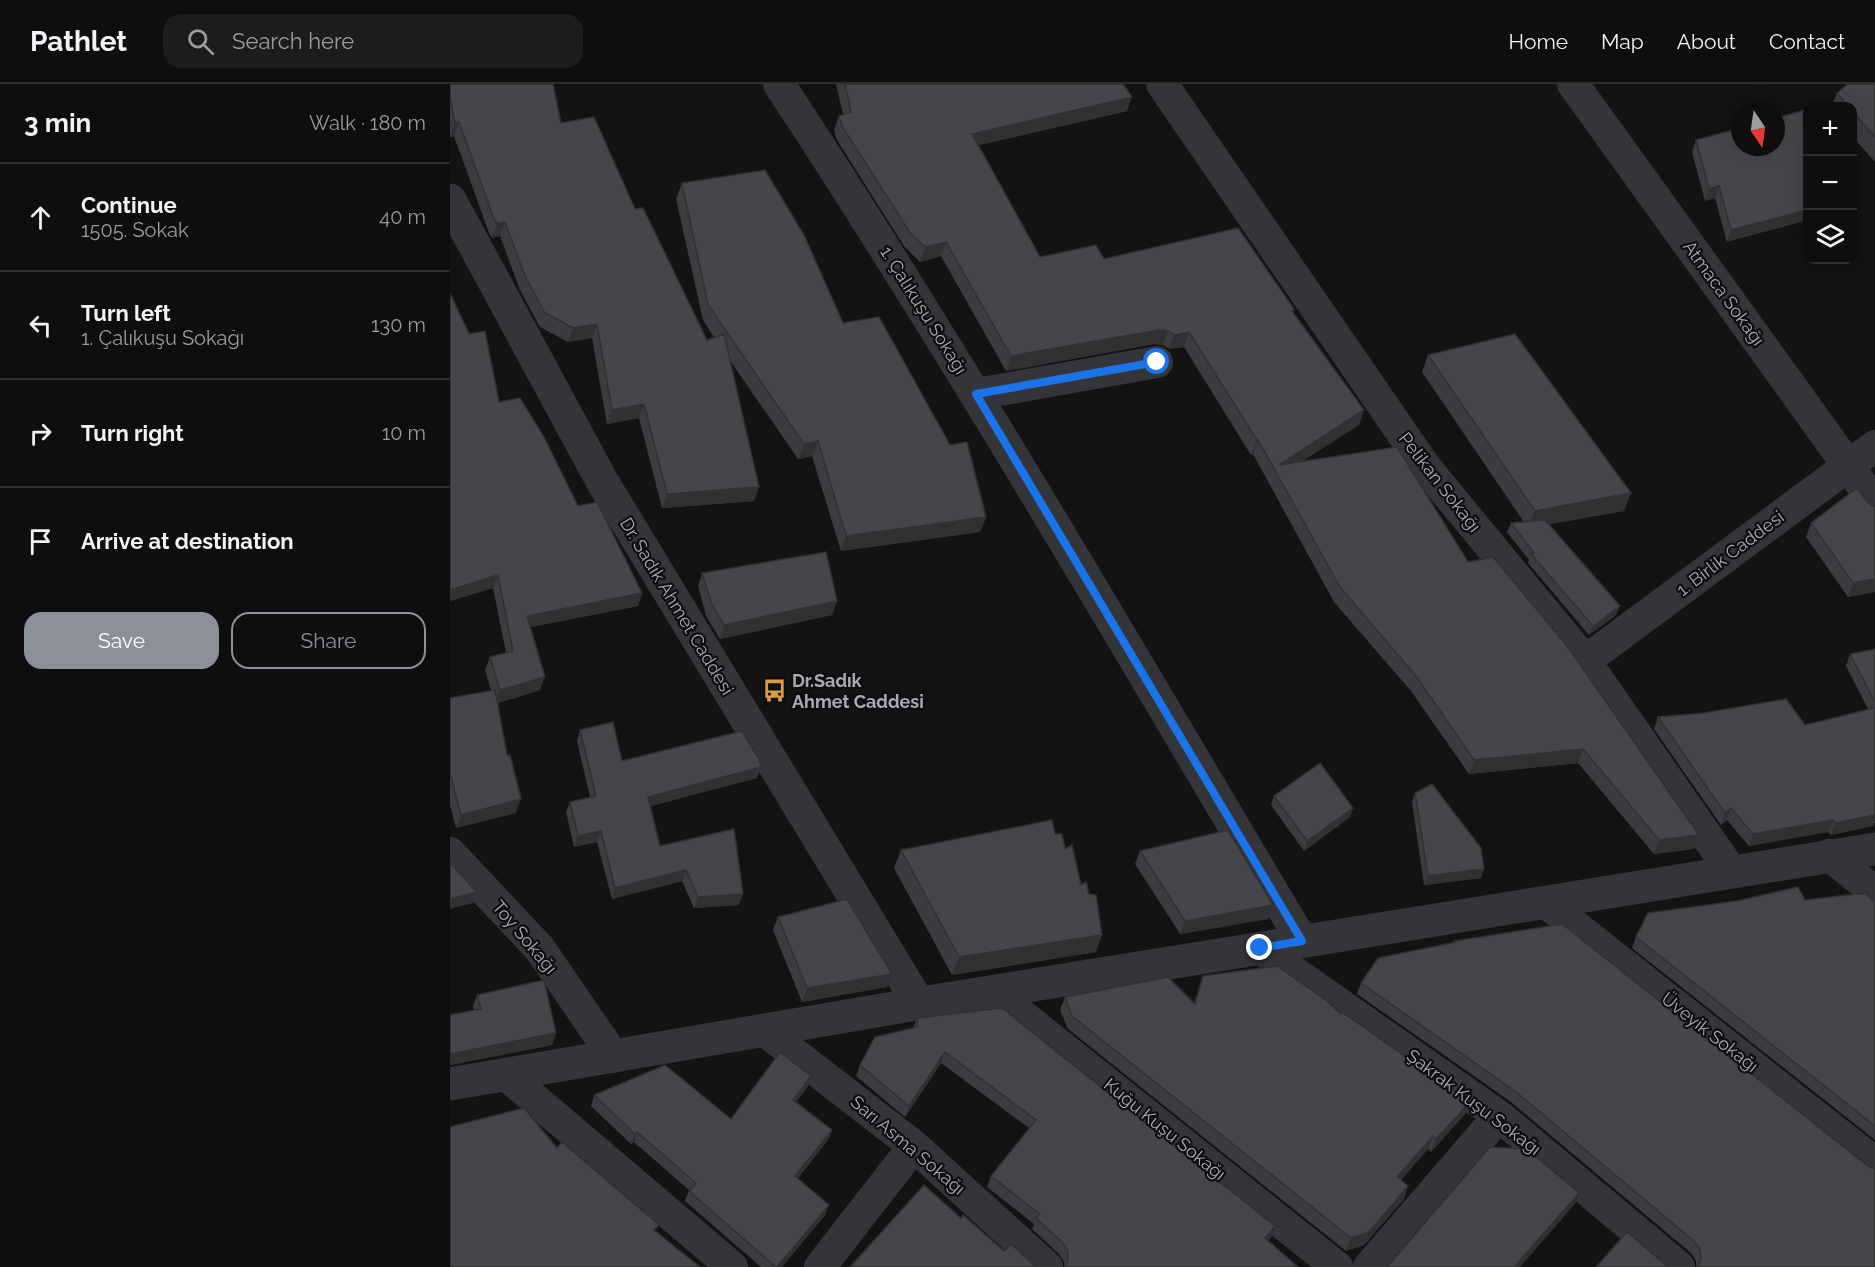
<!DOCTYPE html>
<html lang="en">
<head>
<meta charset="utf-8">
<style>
  :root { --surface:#0e0e0f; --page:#1c1c1d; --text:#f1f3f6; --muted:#9b9c9e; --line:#2e2e2f; --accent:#8c9099 }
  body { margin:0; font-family:Raleway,sans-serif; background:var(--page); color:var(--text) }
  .controls { position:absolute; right:18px; top:18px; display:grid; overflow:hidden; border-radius:12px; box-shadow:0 3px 15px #0003 }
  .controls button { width:54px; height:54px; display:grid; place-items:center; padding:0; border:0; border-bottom:2px solid var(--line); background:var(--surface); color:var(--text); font:30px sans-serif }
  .compass { position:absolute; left:1281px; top:18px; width:54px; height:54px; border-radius:50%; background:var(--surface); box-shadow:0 3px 15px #0003; rotate:167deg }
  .stop { position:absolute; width:18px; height:18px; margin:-14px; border:4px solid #1a73e8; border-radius:50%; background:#fff }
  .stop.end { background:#1a73e8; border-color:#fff; box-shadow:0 2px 6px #0008 }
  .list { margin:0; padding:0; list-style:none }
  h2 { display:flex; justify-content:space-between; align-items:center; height:78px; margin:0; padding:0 24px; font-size:26px }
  h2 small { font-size:20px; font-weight:400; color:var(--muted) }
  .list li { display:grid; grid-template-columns:39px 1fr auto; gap:18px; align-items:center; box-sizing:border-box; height:108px; padding:0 24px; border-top:2px solid var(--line) }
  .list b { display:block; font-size:22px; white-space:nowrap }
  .list p { margin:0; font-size:20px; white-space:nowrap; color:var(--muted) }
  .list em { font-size:20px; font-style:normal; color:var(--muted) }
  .actions { display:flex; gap:12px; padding:18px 24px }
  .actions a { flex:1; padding:14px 0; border:2px solid var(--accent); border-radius:18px; text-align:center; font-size:21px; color:var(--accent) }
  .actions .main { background:var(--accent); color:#fff }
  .icon { flex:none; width:33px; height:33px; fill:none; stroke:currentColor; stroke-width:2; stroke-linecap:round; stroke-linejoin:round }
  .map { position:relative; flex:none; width:1425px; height:1183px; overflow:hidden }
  header { display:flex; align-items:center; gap:36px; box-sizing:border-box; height:84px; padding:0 30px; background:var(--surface); border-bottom:2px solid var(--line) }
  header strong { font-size:28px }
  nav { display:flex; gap:33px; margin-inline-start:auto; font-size:21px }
  .search { width:420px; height:54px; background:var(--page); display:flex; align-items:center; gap:15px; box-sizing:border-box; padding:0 21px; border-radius:18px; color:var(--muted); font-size:22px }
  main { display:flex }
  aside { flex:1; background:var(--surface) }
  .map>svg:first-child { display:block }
</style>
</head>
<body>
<header>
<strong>Pathlet</strong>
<div class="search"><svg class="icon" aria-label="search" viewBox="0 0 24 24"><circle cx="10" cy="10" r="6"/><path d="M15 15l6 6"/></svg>Search here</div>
<nav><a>Home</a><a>Map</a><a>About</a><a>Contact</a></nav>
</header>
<main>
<aside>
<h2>3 min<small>Walk · 180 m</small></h2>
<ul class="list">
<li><svg class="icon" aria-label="ahead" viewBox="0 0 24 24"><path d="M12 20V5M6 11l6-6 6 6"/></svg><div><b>Continue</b><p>1505. Sokak</p></div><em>40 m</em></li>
<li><svg class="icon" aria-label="left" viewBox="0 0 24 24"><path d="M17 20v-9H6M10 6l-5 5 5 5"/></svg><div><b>Turn left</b><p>1. Çalıkuşu Sokağı</p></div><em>130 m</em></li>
<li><svg class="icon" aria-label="right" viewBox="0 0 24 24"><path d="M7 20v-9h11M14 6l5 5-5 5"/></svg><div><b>Turn right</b></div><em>10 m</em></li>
<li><svg class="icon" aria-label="arrive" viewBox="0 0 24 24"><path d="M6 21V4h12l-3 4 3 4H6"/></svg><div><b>Arrive at destination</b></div></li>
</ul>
<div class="actions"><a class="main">Save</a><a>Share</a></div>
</aside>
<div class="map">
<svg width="1425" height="1183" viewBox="0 0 1425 1183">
  <rect width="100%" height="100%" fill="#131314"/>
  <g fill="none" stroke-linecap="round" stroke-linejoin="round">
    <!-- minor -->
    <path stroke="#343539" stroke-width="32" d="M329 0C513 280 681 570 852 857
      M712 0 976 384 1135 577 1281 787
      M1123 0 1425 419
      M527 310 707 278
      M1135 577 1425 362
      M0 769 90 865 164 973
      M1379 771 1425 808
      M1095 818 1425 1079
      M810 864 1049 1032 1229 1183
      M543 908 887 1183
      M314 946 464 1062 597 1183
      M55 990 282 1183
      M370 1183 464 1062
      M919 1183 1049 1032"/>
    <!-- tertiary -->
    <path stroke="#343539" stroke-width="33" d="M0 116 152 397 469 920
      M0 1000 490 916 1425 765"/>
  </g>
  <!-- wall -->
  <path fill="#3b3c3f" d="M0 0 111 39 185 125 257 256 264 253 253 236 226 115 232 99 393 239 536 433 530 448 391 467 362 372 348 375 279 275 304 417 212 424 189 334 157 340 142 254 118 258 90 243 70 206 50 152 42 154 39 149 4 52 0 53Z
    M386 0H673L677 27 529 61 590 173 654 175 844 225 843 229 914 326 909 341 852 377 1018 478 1244 765 1204 770 1128 679 1019 690 961 607 884 518 803 370 801 371 734 263 719 265 713 261 704 260 556 287 491 172 470 178 454 162 387 56 384 46 389 32 393 30Z
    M1425 0V78L1402 52V22H1382L1387 9Z
    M1246 56 1326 63 1277 158 1265 114 1255 117 1242 68Z
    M0 209 49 318 128 422 192 509 188 522 80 543 90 606 48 619 66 729 6 744 0 721V614L41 606 35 586 40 573 56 569 43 504 0 517Z
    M978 271 1174 427 1099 440 1166 531 1139 551 1078 479 1079 476 1057 448 1061 439 1074 438 972 288Z
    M1361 439 1425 508 1398 513 1356 453Z
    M252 489 382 531 270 555 256 532 248 502Z
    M1425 565V739H1424L1423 742 1381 751 1378 748 1299 762 1277 736 1271 741 1204 645 1208 633 1355 641 1418 625 1396 582 1400 570Z
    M130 646 172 677 307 694 200 722 210 762 289 821 244 824 232 797 162 815 147 758 124 763 116 728 120 718 140 713 127 657Z
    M965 709 1031 794 974 801 962 718Z
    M824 712 903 724 900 733 854 767 821 721Z
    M605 750 615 765 631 801 646 868 502 891 444 784 451 766Z
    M690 767 818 835 730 850 685 780Z
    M1355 816 1425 819V1056L1182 864 1186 853Z
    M328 833 442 890 437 903 352 918 323 846Z
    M1005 857 1418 1082 1425 1183H1246V1177L1241 1169 1061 1018 907 910 911 899 1004 859Z
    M753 892 891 930 1020 1018 1015 1030 981 1068 978 1065 951 1096 958 1102 954 1115 914 1161 896 1167 618 945 610 926 615 913 744 919Z
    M27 911 106 949 102 961 0 981V931L24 927 23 922Z
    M467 934 825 1142 821 1153 818 1157 614 1183V1178L609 1170 582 1145 584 1140 537 1103 541 1092 579 1044 491 979 455 1033 406 992 410 981 463 944Z
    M358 1002 346 1018 382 1046 378 1056 348 1094 375 1131 332 1183H311L235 1117 239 1106 184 1058 181 1060 141 1022 144 1011 281 1035Z"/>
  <!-- shaded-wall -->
  <path fill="#303133" d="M682 13 677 27 517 64 522 50Z
    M9 38 4 52 0 53 5 39Z
    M1269 102 1265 114 1255 117 1259 105Z
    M1358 126V136L1277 158 1281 146Z
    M55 138 50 152 42 154 47 140Z
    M496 158 491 172 470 178 475 163Z
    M147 240 142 254 118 258 123 244Z
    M709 246 718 247 713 261 704 260 556 287 561 272Z
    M739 248 734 263 719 265 724 251Z
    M194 320 189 334 157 340 162 326Z
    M914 326 909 341 829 392V381Z
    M807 356H808L803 370 801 371Z
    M368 357 362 372 348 375 354 360Z
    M309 403 304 417 212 424 217 410Z
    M1181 409 1174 427 1078 444 1085 427Z
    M536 433 530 448 391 467 396 452Z
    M48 491 43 504 0 517V506Z
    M1425 495V508L1398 513 1403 499Z
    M192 509 188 522 72 545 77 532Z
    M387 517 382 531 270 555 274 541Z
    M1170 522 1166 531 1139 551 1143 542Z
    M95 593 90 606 45 620 50 606Z
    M1133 665 1128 679 1019 690 1024 676Z
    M311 683 307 694 194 724 198 713Z
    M71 715 66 729 6 744 11 731Z
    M903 724 900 733 854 767 857 757Z
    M1281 724 1277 736 1271 741 1275 729Z
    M1425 728V739H1424L1423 742 1381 751 1385 739Z
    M1383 736 1378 748 1299 762 1303 750Z
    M151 747 147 758 124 763 128 752Z
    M1249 751 1244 765 1204 770 1209 756Z
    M1034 785 1031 794 974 801 978 792Z
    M236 786 232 797 162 815 165 804Z
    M27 808 23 819 0 825V815Z
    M293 810 289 821 244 824 248 813Z
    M823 821 818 835 730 850 735 837Z
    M652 851 646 868 502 891 509 873Z
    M442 890 437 903 352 918 357 904Z
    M106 949 102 961 0 981V970Z
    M495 968 491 979 455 1033 459 1022Z
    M361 992 358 1002 340 1026 343 1016Z
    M1020 1018 1015 1030 981 1068 986 1055Z
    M382 1046 378 1056 342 1102 345 1092Z
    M187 1048 184 1058 181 1060 185 1050Z
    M983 1052 978 1065 942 1106 947 1093Z
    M958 1102 954 1115 914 1161 896 1167 901 1154Z
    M1129 1109 1125 1120 1070 1183H1064Z
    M379 1121 375 1131 332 1183H327Z
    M825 1142 821 1153 811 1165 815 1154Z"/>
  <!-- building -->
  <path fill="#454649" stroke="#303133" stroke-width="1.5" d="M0 0H103L111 39 144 33 185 125 193 124 257 256 274 250 309 403 217 410 194 320 162 326 147 240 123 244 95 229 75 192 55 138 47 140 44 135 9 38 5 39 0 14Z
    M395 0H673L682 13 522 50 590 173 646 161 654 175 788 144 844 225 842 227 914 326 829 381 947 363 1018 478 1043 473 1117 562 1249 751 1209 756 1133 665 1024 676 966 592 890 503 808 356H807L739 248 724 251 718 247 709 246 561 272 496 158 475 163 459 147 392 42 389 32 401 28Z
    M1398 0H1425V53L1402 27V22H1398L1387 9Z
    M1358 25V126L1281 146 1269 102 1259 105 1246 56 1290 44V63H1326V34Z
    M315 86 354 151 393 239 429 233 500 361 517 358 536 433 396 452 368 357 354 360 258 221 232 99Z
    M0 209 19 250 35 247 49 318 70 314 94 353 128 422 147 418 192 509 77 532 95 593 50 606 40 573 63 567 48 491 0 506Z
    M1065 250 1181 409 1085 427 978 271Z
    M1407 404 1416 416 1422 422H1425V495L1403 499 1361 439Z
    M1095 436 1170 522 1143 542 1081 470 1084 469 1061 439Z
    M376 468 387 517 274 541 261 518 252 489Z
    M1425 565V618L1400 570Z
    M45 606 57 671H60L71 715 11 731 0 689V614Z
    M1336 615 1355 641 1425 624V731L1385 739 1383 736 1303 750 1281 724 1275 729 1208 633 1254 629Z
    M163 638 172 677 292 647 309 675 311 683 198 713 210 762 284 745 293 810 248 813 236 786 165 804 151 747 128 752 120 718 146 712 130 646Z
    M870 679 903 724 857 757 824 712Z
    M982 700 1031 764 1034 785 978 792 965 709Z
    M602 736 605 750H612L615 765 622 761 631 801 636 798 639 810 646 811 652 851 509 873 451 766Z
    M778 746 823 821 735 837 690 767Z
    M0 779 27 808 0 815Z
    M1348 803 1355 816 1415 809 1425 819V1042L1186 853 1198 829 1287 817Z
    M397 815 442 890 357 904 328 833Z
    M1112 840 1418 1082 1425 1085V1183H1247L1251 1176 1250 1166 1245 1158 1065 1007 911 899 928 874 1006 858 1005 857Z
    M827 882 877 917 891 930 892 928 1020 1018 986 1055 983 1052 947 1093 958 1102 919 1148 901 1154 622 932 615 913 718 893 745 920 753 892Z
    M94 896 106 949 0 970V931L31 925 27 911Z
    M552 924 825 1142 815 1154 848 1183H615L618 1176V1167L613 1159 586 1134 590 1130 541 1092 586 1036 495 968 459 1022 410 981 425 953 468 943 467 934Z
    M330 968 361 992 343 1016 382 1046 345 1092 379 1121 327 1183H326L239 1107 246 1099 187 1048 185 1050 144 1011 215 981 281 1035Z
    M74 1024 107 1064 112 1058 209 1141 204 1146 250 1183H0V1043Z
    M1040 1063 1077 1065 1129 1109 1064 1183H937Z
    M474 1101 511 1134 513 1131 554 1167 561 1160 586 1183H400Z
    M1177 1148 1218 1183H1146Z"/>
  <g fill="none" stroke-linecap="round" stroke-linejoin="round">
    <!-- route -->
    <path stroke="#1a73e8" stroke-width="8" d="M707 278 526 310 852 857 810 864"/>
  </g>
  <!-- icons -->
  <defs>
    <symbol id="bus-bare" viewBox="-9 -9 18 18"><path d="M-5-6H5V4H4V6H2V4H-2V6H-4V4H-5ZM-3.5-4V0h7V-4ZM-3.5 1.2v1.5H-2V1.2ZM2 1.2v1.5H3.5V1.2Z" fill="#da9d45" stroke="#0e0e0f" stroke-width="2.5" paint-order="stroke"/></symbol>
  </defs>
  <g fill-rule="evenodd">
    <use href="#bus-bare" x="308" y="590" width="33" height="33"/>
  </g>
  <g text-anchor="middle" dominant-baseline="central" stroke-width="4.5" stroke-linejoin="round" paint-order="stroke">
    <!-- street labels -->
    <g font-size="18" fill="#a6abb3" stroke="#0e0e0f">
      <text transform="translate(1274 209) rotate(54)">Atmaca Sokağı</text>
      <text transform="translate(474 226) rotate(58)">1. Çalıkuşu Sokağı</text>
      <text transform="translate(990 398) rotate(52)">Pelikan Sokağı</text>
      <text transform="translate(1280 469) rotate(-37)">1. Birlik Caddesi</text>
      <text transform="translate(227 522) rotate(59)">Dr. Sadık Ahmet Caddesi</text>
      <text transform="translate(75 853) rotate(50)">Toy Sokağı</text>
      <text transform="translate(1260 948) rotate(38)">Üveyik Sokağı</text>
      <text transform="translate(1024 1018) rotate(37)">Şakrak Kuşu Sokağı</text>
      <text transform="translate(715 1045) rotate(39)">Kuğu Kuşu Sokağı</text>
      <text transform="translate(458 1061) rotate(40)">Sarı Asma Sokağı</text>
    </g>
    <!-- poi labels -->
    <g font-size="18" font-weight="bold" fill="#a6abb3" stroke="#0e0e0f" text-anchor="start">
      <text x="342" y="596">Dr.Sadık<tspan x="342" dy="21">Ahmet Caddesi</tspan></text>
    </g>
  </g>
</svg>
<div class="controls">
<button>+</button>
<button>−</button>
<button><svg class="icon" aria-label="layers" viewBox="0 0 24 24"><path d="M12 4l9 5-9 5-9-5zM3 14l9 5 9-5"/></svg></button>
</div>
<svg class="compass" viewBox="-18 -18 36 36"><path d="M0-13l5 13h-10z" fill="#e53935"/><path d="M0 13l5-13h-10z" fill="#9b9c9e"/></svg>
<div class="stop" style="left:707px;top:278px"></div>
<div class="stop end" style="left:810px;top:864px"></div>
</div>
</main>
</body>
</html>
